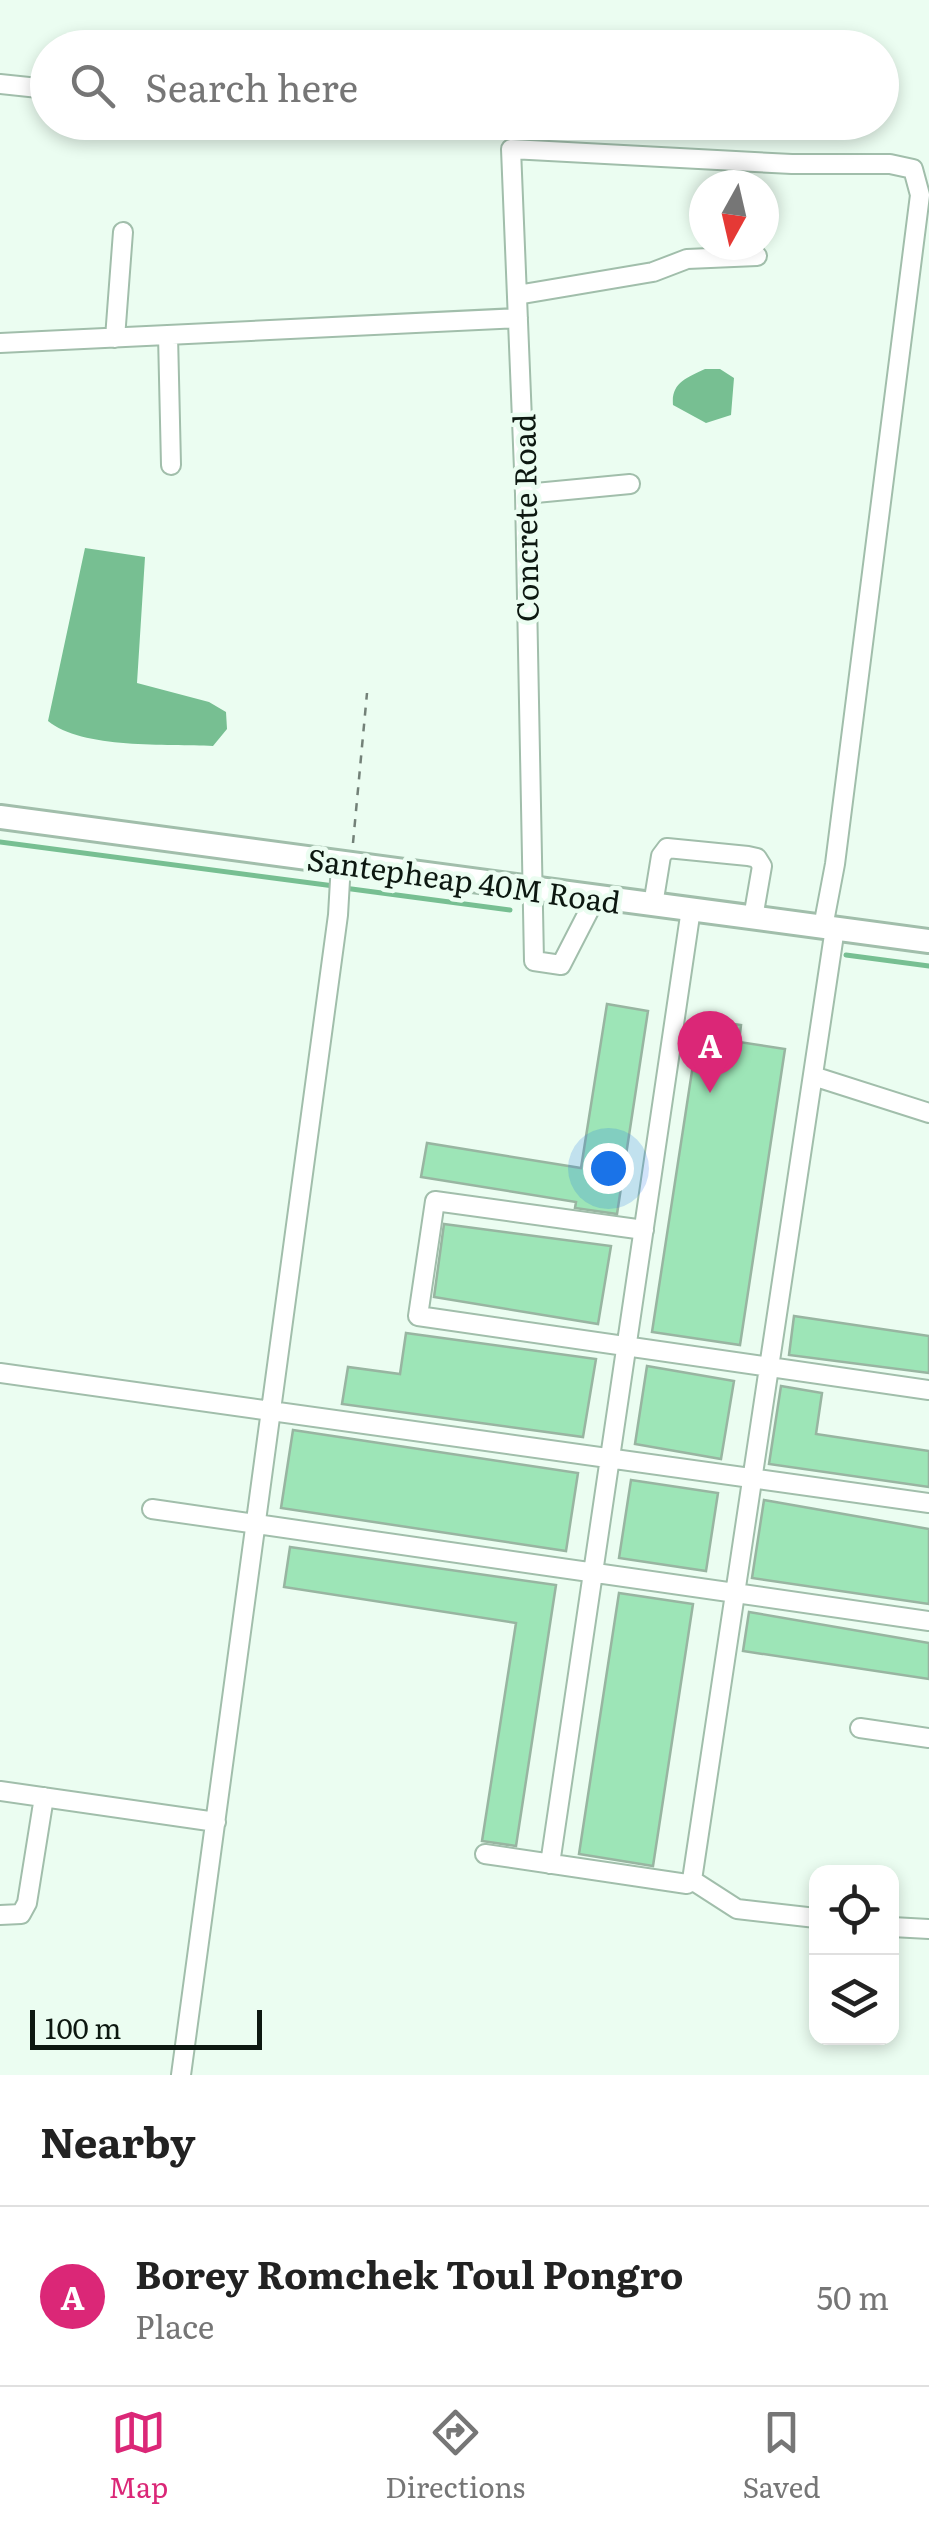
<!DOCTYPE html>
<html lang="en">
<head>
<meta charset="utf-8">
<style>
  :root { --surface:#fff; --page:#f2f2f2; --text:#222; --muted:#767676; --line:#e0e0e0; --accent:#db2777 }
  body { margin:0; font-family:Literata,serif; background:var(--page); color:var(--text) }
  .controls { position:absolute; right:30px; bottom:30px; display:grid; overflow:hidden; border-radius:20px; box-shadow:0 5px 15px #0003 }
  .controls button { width:90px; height:90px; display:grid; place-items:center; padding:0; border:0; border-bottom:2px solid var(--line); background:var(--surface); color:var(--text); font:50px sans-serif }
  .compass { position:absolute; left:689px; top:170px; width:90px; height:90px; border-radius:50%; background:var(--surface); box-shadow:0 5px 15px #0003; rotate:188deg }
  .scale { position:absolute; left:30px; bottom:25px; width:232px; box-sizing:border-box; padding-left:10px; border:5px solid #0d1811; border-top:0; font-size:28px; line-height:35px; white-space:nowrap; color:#0d1811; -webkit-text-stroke:8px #ebfdf1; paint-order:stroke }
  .you { position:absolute; left:608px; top:1168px; width:35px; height:35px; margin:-25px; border:8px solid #fff; border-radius:50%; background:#1a73e8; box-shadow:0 0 0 15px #1a73e833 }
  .badge { display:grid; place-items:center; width:65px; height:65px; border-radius:50%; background:var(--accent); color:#fff; font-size:32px; font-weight:700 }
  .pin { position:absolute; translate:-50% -82px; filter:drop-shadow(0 2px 5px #0008) }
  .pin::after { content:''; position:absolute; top:52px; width:35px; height:30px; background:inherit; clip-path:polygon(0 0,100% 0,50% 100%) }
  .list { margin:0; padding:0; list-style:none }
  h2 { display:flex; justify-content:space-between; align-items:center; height:130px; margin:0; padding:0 40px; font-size:42px }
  h2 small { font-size:32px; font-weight:400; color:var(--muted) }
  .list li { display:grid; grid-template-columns:65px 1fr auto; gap:30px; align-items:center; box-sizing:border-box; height:180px; padding:0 40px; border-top:2px solid var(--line) }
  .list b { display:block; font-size:38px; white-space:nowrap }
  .list p { margin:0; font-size:32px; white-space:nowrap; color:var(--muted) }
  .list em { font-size:32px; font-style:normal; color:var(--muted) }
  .icon { flex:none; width:55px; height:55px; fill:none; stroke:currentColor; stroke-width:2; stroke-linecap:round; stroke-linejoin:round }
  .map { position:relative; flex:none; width:929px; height:2075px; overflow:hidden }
  .search { position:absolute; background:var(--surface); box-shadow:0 5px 15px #0003; left:30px; right:30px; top:30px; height:110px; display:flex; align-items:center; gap:25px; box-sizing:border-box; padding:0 35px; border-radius:55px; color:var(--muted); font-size:38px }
  .sheet { height:310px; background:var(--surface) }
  nav { display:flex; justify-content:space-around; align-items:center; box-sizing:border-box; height:140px; border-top:2px solid var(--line); background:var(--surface); font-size:28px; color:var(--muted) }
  nav a { display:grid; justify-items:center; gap:5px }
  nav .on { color:var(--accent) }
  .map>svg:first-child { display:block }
</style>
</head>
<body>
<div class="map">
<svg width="929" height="2075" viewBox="0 0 929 2075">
  <rect width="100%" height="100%" fill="#ebfdf1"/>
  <!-- water -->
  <path fill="#77bf92" d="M705 369H720L734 378 731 415 706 423 673 405C671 383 686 378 705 369Z
    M85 548 145 557 137 683 209 702 226 712 227 729 213 746C169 744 81 749 48 721Z"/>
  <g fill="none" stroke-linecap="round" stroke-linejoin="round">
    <!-- stream -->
    <path stroke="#77bf92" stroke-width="5" d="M0 842 334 886
      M344 888 510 910
      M846 955 929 966"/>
  </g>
  <!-- building -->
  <path fill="#9de5b7" stroke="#98b5a1" stroke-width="2.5" d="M607 1004 648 1011 617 1214 575 1208 576 1202 421 1177 427 1143 581 1168Z
    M700 1019 741 1025 739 1042 785 1049 740 1345 652 1332Z
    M444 1224 611 1246 598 1324 434 1297Z
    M794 1316 929 1336V1373L789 1355Z
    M406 1333 596 1359 583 1437 342 1404 348 1367 400 1374Z
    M647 1366 734 1381 721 1459 635 1444Z
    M781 1386 822 1393 816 1434 929 1451V1487L769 1464Z
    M293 1430 578 1473 566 1551 281 1508Z
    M631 1480 718 1493 706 1571 619 1558Z
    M764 1500 929 1529V1604L752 1578Z
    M290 1547 556 1585 516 1846 482 1841 516 1623 284 1587Z
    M619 1593 693 1604 653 1866 579 1854Z
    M749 1612 929 1643V1679L743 1651Z"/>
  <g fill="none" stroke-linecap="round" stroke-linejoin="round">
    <defs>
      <path id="minor" d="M0 84 48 89
        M517 295 653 272 687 259 757 256
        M168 335 171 465
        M115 338 123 232
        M0 343 518 318
        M525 494 630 484
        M596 897 561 965 534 961 525 494 511 149 792 164H890L913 169 920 195 835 864 823 927
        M653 905 661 856 667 848 748 856 757 858 762 866 753 918
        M813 1076 929 1113
        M644 1230 435 1201 418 1316 929 1390
        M0 1373 929 1503
        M152 1509 929 1621
        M860 1728 929 1738
        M0 1791 216 1822
        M485 1854 687 1884 692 1880 737 1909 816 1918
        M550 1864 691 909
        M692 1880 835 928
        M0 1915 21 1914 27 1903 44 1797
        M892 1927 929 1929
        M181 2075 338 915 341 863"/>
      <path id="major" d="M0 817 929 941"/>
    </defs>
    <!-- minor casing -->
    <use href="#minor" stroke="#a1beab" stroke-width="22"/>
    <!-- major casing -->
    <use href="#major" stroke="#a1beab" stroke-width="28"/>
    <!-- path -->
    <path stroke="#738178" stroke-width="2.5" stroke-dasharray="8 8" stroke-linecap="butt" d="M353 843 367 693"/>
    <!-- minor -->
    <use href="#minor" stroke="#fff" stroke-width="18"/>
    <!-- major -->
    <use href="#major" stroke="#fff" stroke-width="22"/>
  </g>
  <g text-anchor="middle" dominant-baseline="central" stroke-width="9" stroke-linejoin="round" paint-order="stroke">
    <!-- street labels -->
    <g font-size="30" fill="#0d1811" stroke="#ebfdf1">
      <text transform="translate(524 518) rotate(-91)">Concrete Road</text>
      <text transform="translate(464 879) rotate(8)">Santepheap 40M Road</text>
    </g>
  </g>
</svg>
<div class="controls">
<button><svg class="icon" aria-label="locate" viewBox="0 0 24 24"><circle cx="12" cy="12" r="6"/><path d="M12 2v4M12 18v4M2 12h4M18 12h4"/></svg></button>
<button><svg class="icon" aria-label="layers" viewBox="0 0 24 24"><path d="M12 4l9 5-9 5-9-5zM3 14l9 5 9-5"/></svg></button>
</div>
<svg class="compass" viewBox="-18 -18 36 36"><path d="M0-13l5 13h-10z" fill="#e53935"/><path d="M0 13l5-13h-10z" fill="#767676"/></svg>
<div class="scale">100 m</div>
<div class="you"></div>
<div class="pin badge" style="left:710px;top:1093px">A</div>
<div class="search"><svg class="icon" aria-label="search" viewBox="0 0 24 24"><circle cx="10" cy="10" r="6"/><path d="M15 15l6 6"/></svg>Search here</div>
</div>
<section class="sheet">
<h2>Nearby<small></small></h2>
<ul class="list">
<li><span class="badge">A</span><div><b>Borey Romchek Toul Pongro</b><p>Place</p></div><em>50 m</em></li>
</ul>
</section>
<nav>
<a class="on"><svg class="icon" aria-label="map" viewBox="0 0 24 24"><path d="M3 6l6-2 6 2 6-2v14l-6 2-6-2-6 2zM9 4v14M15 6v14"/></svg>Map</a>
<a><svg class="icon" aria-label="directions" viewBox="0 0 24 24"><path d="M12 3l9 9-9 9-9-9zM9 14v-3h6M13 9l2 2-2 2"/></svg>Directions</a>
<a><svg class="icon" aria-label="saved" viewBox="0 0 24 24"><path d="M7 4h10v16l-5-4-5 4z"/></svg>Saved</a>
</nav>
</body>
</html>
